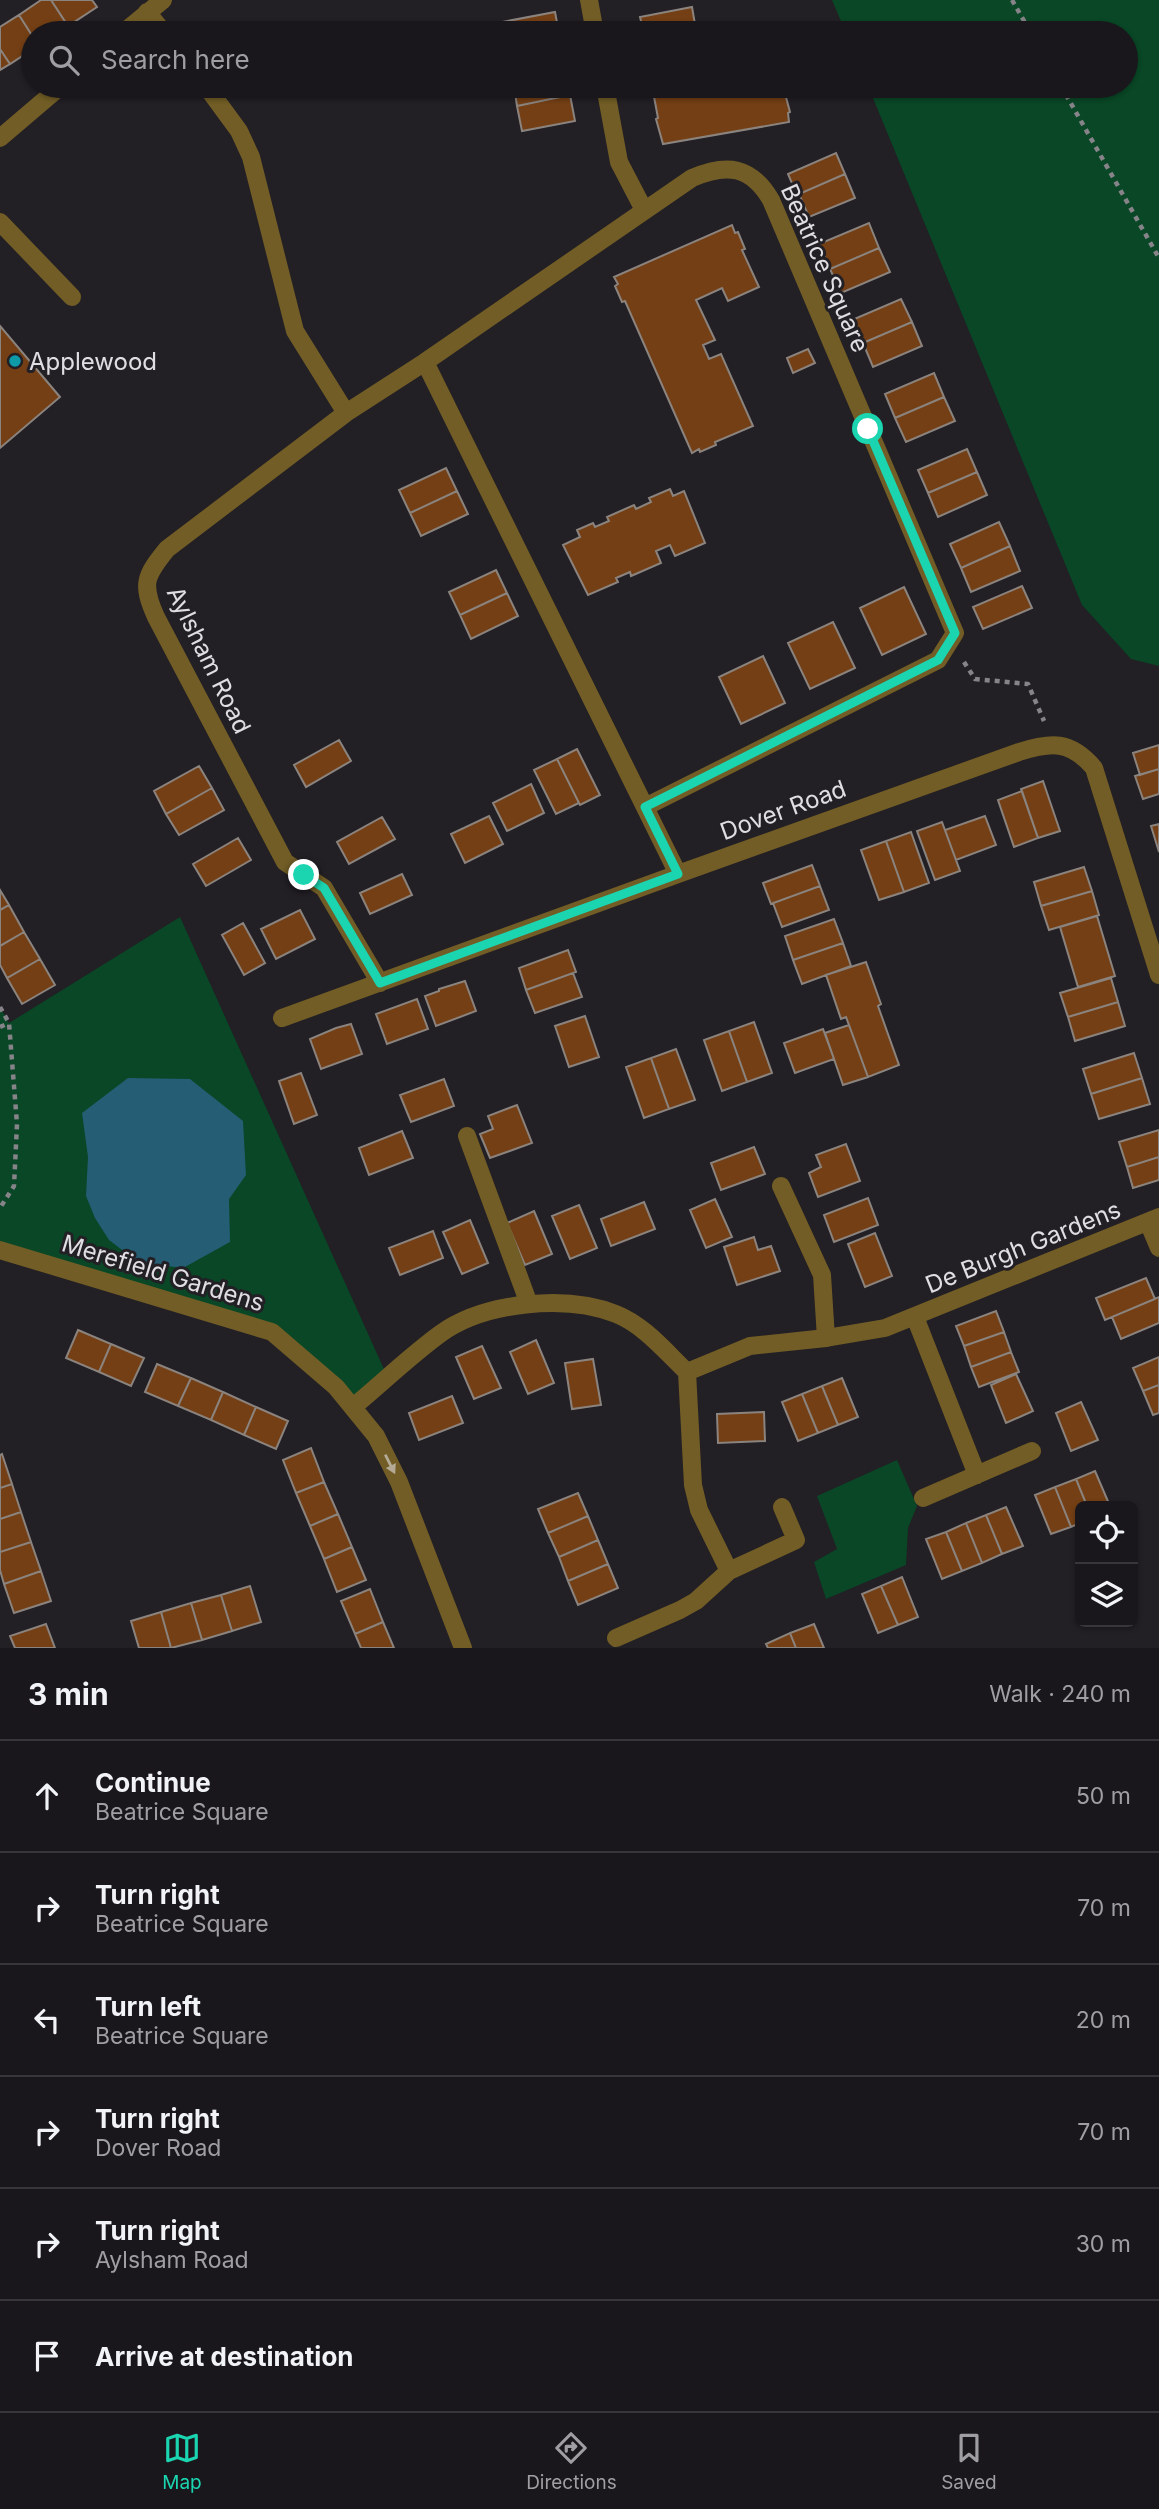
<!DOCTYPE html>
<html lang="en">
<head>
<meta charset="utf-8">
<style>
  :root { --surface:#1a171c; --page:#272429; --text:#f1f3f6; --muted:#9f9fa3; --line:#38363b; --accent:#1bd5b1 }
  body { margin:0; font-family:Inter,sans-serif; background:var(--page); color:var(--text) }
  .controls { position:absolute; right:21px; bottom:21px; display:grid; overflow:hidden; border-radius:10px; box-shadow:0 2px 5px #0004 }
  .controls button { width:63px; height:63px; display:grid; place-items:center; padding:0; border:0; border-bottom:2px solid var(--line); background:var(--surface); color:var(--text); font:35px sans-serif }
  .stop { position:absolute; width:21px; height:21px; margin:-16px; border:5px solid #1bd5b1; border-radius:50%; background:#fff }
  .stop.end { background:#1bd5b1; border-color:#fff; box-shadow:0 2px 7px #0008 }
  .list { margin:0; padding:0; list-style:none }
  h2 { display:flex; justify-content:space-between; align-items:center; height:91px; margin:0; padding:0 28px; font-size:30px }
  h2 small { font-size:23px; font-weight:400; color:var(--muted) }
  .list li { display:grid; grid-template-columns:46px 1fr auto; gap:21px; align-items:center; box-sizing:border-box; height:112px; padding:0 28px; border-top:2px solid var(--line) }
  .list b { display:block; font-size:26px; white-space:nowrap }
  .list p { margin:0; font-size:23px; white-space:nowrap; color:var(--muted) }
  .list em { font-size:23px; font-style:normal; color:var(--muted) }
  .icon { flex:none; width:38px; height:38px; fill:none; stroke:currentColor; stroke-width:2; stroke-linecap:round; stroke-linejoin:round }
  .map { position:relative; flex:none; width:1159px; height:1648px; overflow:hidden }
  .search { position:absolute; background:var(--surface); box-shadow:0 2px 5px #0004; left:21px; right:21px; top:21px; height:77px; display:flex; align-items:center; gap:18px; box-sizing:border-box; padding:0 24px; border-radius:38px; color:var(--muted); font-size:26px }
  .sheet { height:763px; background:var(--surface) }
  nav { display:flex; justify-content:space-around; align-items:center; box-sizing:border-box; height:98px; border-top:2px solid var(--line); background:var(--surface); font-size:19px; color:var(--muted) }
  nav a { display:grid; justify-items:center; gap:4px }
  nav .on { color:var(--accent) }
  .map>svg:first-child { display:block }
</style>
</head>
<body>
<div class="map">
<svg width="1159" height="1648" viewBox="0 0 1159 1648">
  <rect width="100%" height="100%" fill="#221f25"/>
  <!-- green -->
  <path fill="#094726" d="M832 0H1159V666L1131 659 1082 605 868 86H1126V33H846Z
    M180 917 388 1378 353 1407 272 1332 0 1250V1007L9 1023Z
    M897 1460 917 1506 908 1528 906 1565 826 1599 814 1562 837 1549 817 1496Z"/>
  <!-- water -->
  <path fill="#255d74" d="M128 1078 190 1079 243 1121 246 1175 229 1199 230 1242 183 1268 138 1262 109 1240 95 1218 86 1196 88 1157 82 1113Z"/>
  <!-- building -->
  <path fill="#743f14" stroke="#8b837e" stroke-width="2" d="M41 0H51L68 26 57 33H33V37L19 15Z
    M51 0H92L97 7 68 26Z
    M692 7 696 30 678 33H644L640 17Z
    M555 12 559 33H504L502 22Z
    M19 15 33 37V49L10 64 0 49V27Z
    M0 49 10 64 0 70Z
    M514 86H568L570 95 517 106Z
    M652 86H783L790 112 788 113 789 122 663 144 656 119 658 118Z
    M570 95 575 121 522 131 517 106Z
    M836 153 845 174 797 195 788 174Z
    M845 174 855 198 809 217 799 194Z
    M869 223 879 248 830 269 819 244Z
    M732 225 735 233 738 232 745 249 742 250 759 287 728 301 722 288 696 300 715 340 703 345 709 359 721 354 753 426 715 442 716 445 700 452 699 449 692 453 625 301 622 302 615 286 618 284 614 277Z
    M879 248 890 272 841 293 830 269Z
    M901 299 912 322 863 343 852 320Z
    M912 322 922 346 873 367 863 343Z
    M0 326 60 397 0 448Z
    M808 349 815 363 793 373 787 358Z
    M934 373 944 397 895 418 885 394Z
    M944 397 955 421 906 442 895 418Z
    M967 449 977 472 928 493 918 470Z
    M446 468 457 491 410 513 399 490Z
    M977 472 987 495 938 517 928 493Z
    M670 489 673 496 684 491 705 543 675 556 670 545 656 551 661 563 631 576 630 572 616 578 618 582 588 595 563 545 580 537 577 530 593 523 595 527 609 521 607 517 634 505 636 509 651 502 649 498Z
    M457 491 468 514 421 536 410 513Z
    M999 522 1010 546 961 568 950 544Z
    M1010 546 1020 571 971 592 961 568Z
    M496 570 507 593 460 615 449 592Z
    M1022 586 1032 608 983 629 973 607Z
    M904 587 926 634 882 655 860 608Z
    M507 593 518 616 471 639 460 615Z
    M833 622 855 668 810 689 788 643Z
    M763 656 785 703 741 724 719 677Z
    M339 740 351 761 306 787 294 765Z
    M1159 745V769L1140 775 1133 753Z
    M577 749 600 795 580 805 557 759Z
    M557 759 579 803 556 814 534 770Z
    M199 766 212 788 166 814 154 791Z
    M1159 769V794L1143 799 1135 776Z
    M1043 781 1060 831 1038 838 1021 789Z
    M531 784 544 813 507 831 493 803Z
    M212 788 224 810 179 835 166 814Z
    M1022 791 1038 838 1014 847 998 800Z
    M489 816 503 844 465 863 451 834Z
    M985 816 996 845 956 860 945 830Z
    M382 817 395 839 349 864 337 842Z
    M942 822 960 871 935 880 917 831Z
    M1159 824V852L1151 826Z
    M911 832 929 883 904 892 886 841Z
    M238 838 251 860 206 886 193 864Z
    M886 841 904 892 879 900 861 850Z
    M812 865 820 886 771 904 763 883Z
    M1084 867 1092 891 1041 906 1034 882Z
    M402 874 412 895 370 914 360 893Z
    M820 886 829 910 782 927 773 903Z
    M0 890 9 905 0 910Z
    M1092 891 1099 915 1049 930 1041 906Z
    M9 905 24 932 0 946V910Z
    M300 910 315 939 276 959 261 929Z
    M1097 916 1115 976 1078 987 1060 927Z
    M834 919 843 943 793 960 785 936Z
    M243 923 265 963 244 975 222 935Z
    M24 932 40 959 7 978 0 965V946Z
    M843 943 851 966 802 984 793 960Z
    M568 950 576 972 526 990 519 968Z
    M40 959 55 985 22 1004 7 978Z
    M866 962 881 1004 878 1006 899 1065 868 1077 846 1017 841 1019 826 975Z
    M573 973 582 997 535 1013 526 990Z
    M1111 978 1118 1002 1068 1017 1060 993Z
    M465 981 476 1011 436 1026 425 996 439 991V989Z
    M417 999 428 1029 387 1044 376 1014Z
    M1118 1002 1125 1026 1075 1041 1068 1017Z
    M585 1016 599 1057 569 1067 555 1026Z
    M754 1022 772 1073 747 1082 729 1031Z
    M351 1024 362 1054 321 1069 310 1039 336 1028Z
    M849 1025 868 1077 843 1085 825 1033Z
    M823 1029 834 1059 795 1073 784 1043Z
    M729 1031 747 1082 722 1091 704 1040Z
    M676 1049 695 1100 669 1109 651 1058Z
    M1134 1053 1142 1078 1091 1094 1083 1069Z
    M651 1058 669 1109 644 1118 626 1067Z
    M301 1073 317 1115 294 1124 279 1081Z
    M1142 1078 1150 1104 1099 1119 1091 1094Z
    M444 1079 454 1106 411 1122 400 1095Z
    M517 1105 532 1143 490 1158 480 1134 493 1129 488 1116Z
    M1159 1130V1157L1127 1167 1119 1142Z
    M402 1131 413 1158 369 1175 359 1148Z
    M846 1144 860 1181 818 1197 809 1173 821 1167 816 1155Z
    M754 1147 765 1174 721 1190 711 1163Z
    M1159 1157V1180L1133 1188 1127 1167Z
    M868 1198 878 1225 834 1242 824 1215Z
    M715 1199 732 1237 706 1248 690 1210Z
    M644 1202 655 1229 611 1246 601 1219Z
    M579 1205 597 1248 570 1259 552 1216Z
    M534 1211 552 1254 525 1265 507 1223Z
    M470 1220 488 1263 462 1274 443 1232Z
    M433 1231 443 1258 400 1275 389 1248Z
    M875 1233 892 1276 865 1287 848 1244Z
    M754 1237 758 1250 771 1246 780 1271 737 1285 724 1247Z
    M1146 1278 1155 1299 1105 1320 1096 1298Z
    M1159 1297V1323L1121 1339 1112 1317Z
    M996 1311 1004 1332 964 1346 956 1326Z
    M78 1330 111 1344 99 1372 66 1358Z
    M1004 1332 1011 1352 971 1367 964 1346Z
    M536 1340 554 1383 528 1394 510 1352Z
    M111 1344 144 1358 131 1386 99 1372Z
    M482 1346 501 1388 474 1399 456 1357Z
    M1011 1352 1019 1372 979 1387 971 1367Z
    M1159 1357V1385L1143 1391 1133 1368Z
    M593 1359 601 1405 572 1409 565 1363Z
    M157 1364 191 1378 178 1406 145 1392Z
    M1016 1374 1033 1411 1006 1423 991 1385Z
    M191 1378 223 1392 211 1420 178 1406Z
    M842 1378 858 1417 838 1425 822 1386Z
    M1159 1385V1413L1153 1415 1143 1391Z
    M822 1386 838 1425 818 1433 802 1394Z
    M223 1392 256 1407 244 1435 211 1420Z
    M802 1394 818 1433 798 1441 782 1402Z
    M452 1396 463 1423 419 1440 409 1413Z
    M1081 1402 1098 1440 1071 1451 1056 1413Z
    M256 1407 288 1421 276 1449 244 1435Z
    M764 1412 765 1441 718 1443 717 1414Z
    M311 1448 324 1482 296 1493 283 1460Z
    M2 1454 12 1484 0 1488V1455Z
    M1095 1471 1110 1506H1087L1076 1479Z
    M1076 1479 1087 1506H1080V1523L1071 1527 1055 1487Z
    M324 1482 338 1514 310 1526 296 1493Z
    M12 1484 21 1512 0 1519V1488Z
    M1055 1487 1071 1527 1051 1534 1035 1495Z
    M578 1493 588 1516 548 1533 538 1509Z
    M1006 1507 1023 1546 1002 1554 986 1515Z
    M21 1512 31 1542 0 1552V1519Z
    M338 1514 352 1547 324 1559 310 1526Z
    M986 1515 1002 1554 982 1563 966 1523Z
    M588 1516 598 1540 559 1557 548 1533Z
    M966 1523 982 1563 962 1571 946 1532Z
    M946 1532 962 1571 942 1579 926 1539Z
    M598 1540 608 1564 568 1581 559 1557Z
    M31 1542 41 1571 4 1584 0 1570V1552Z
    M352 1547 366 1580 337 1592 324 1559Z
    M608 1564 618 1588 578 1605 568 1581Z
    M41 1571 51 1601 14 1613 4 1584Z
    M902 1577 918 1617 898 1625 881 1586Z
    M250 1586 261 1622 232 1631 221 1595Z
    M881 1586 898 1625 878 1633 862 1594Z
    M370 1589 383 1622 355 1634 341 1601Z
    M221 1595 232 1631 202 1640 191 1603Z
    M191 1603 202 1640 171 1648 161 1612Z
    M161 1612 171 1648H139L131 1621Z
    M383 1622 394 1648H361L355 1634Z
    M46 1624 55 1648H15L10 1636Z
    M814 1624 824 1648H796L790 1633Z
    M790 1633 796 1648H768L766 1644Z"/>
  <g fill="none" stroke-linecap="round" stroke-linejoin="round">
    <!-- path -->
    <path stroke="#868489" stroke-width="4.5" stroke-dasharray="5 5" stroke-linecap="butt" d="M1012 0 1031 33
      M1061 86 1159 258
      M964 662 975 679 1028 684 1044 721
      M0 1007 9 1023 17 1124 14 1186 0 1208
      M0 1027 9 1023"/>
    <!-- lane -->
    <path stroke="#715d25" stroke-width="18" d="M0 222 72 297
      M467 1136 529 1304
      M781 1186 822 1275 826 1338"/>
    <!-- street -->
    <path stroke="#715d25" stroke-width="18" d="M589 0 595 33
      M147 12 164 33
      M123 33 163 0
      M206 86 239 131 251 157 295 331 346 413
      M605 86 619 162 644 210
      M0 138 61 86
      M645 807 938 660 955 633 771 200C751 166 727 163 692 178L425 362 678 874
      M380 983 324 888 285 862 156 617C141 584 145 576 167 549L346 413 425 362
      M282 1018 678 874 1019 752C1051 742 1070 740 1094 768L1159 975
      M1148 1222 1159 1248
      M0 1250 272 1332 336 1387 376 1436 399 1482 463 1648
      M915 1317 977 1475
      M687 1372 693 1485 699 1510 729 1571
      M353 1407C382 1383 410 1356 440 1334 484 1302 566 1294 616 1314 644 1325 666 1352 687 1372L750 1346 826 1338 885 1328 1159 1217
      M923 1498 1032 1451
      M616 1638 680 1610 696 1601 729 1571 796 1540 782 1507"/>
  </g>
  <!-- one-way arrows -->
  <defs><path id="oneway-solid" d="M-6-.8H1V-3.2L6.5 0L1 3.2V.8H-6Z" transform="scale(1.75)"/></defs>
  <use fill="#b4aa96" href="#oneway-solid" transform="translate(390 1464) rotate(63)"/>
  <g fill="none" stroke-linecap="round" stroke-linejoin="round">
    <!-- route -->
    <path stroke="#1bd5b1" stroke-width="9" d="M304 875 324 888 380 983 678 874 645 807 938 660 955 633 868 429"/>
  </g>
  <!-- markers -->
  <circle fill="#0f9aa8" stroke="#221f25" stroke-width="2.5" cx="15" cy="361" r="7"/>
  <g text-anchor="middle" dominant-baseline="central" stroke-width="6" stroke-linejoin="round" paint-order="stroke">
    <!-- street labels -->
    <g font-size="24" fill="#e0dee2" stroke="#221f25">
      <text transform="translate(825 268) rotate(66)">Beatrice Square</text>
      <text transform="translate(209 660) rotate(64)">Aylsham Road</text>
      <text transform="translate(783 810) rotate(-20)">Dover Road</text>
      <text transform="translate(1023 1247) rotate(-22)">De Burgh Gardens</text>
      <text transform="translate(163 1273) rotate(17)">Merefield Gardens</text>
    </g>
    <!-- poi labels -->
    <g font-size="24" fill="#e0dee2" stroke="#221f25" text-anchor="start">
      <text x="29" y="361">Applewood</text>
    </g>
  </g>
</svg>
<div class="controls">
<button><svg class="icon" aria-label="locate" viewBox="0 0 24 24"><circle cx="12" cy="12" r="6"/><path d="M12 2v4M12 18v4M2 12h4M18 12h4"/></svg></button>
<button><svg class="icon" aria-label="layers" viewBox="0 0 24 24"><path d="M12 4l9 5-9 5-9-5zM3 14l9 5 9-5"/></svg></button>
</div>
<div class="stop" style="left:868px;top:429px"></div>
<div class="stop end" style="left:304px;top:875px"></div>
<div class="search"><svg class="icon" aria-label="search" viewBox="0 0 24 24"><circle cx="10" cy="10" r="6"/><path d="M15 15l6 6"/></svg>Search here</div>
</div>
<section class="sheet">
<h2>3 min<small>Walk · 240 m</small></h2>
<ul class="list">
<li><svg class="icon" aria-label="ahead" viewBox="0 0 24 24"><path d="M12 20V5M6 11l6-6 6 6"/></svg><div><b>Continue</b><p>Beatrice Square</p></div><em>50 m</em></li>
<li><svg class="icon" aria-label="right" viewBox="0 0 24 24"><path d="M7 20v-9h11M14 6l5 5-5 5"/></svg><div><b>Turn right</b><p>Beatrice Square</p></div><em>70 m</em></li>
<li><svg class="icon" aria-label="left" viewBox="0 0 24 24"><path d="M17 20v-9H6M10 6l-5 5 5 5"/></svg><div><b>Turn left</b><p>Beatrice Square</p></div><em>20 m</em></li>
<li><svg class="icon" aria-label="right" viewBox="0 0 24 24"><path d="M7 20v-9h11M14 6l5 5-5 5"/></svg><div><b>Turn right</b><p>Dover Road</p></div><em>70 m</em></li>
<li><svg class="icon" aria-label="right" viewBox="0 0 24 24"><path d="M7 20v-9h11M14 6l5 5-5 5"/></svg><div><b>Turn right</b><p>Aylsham Road</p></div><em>30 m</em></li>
<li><svg class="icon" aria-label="arrive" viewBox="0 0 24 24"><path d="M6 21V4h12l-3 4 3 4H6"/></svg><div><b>Arrive at destination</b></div></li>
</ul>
</section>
<nav>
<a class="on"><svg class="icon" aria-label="map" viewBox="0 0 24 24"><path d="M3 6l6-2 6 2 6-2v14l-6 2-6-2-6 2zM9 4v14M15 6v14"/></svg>Map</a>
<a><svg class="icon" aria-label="directions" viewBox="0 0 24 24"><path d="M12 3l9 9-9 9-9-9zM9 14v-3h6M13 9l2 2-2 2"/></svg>Directions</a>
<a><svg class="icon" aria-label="saved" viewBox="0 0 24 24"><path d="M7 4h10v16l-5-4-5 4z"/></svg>Saved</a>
</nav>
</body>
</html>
